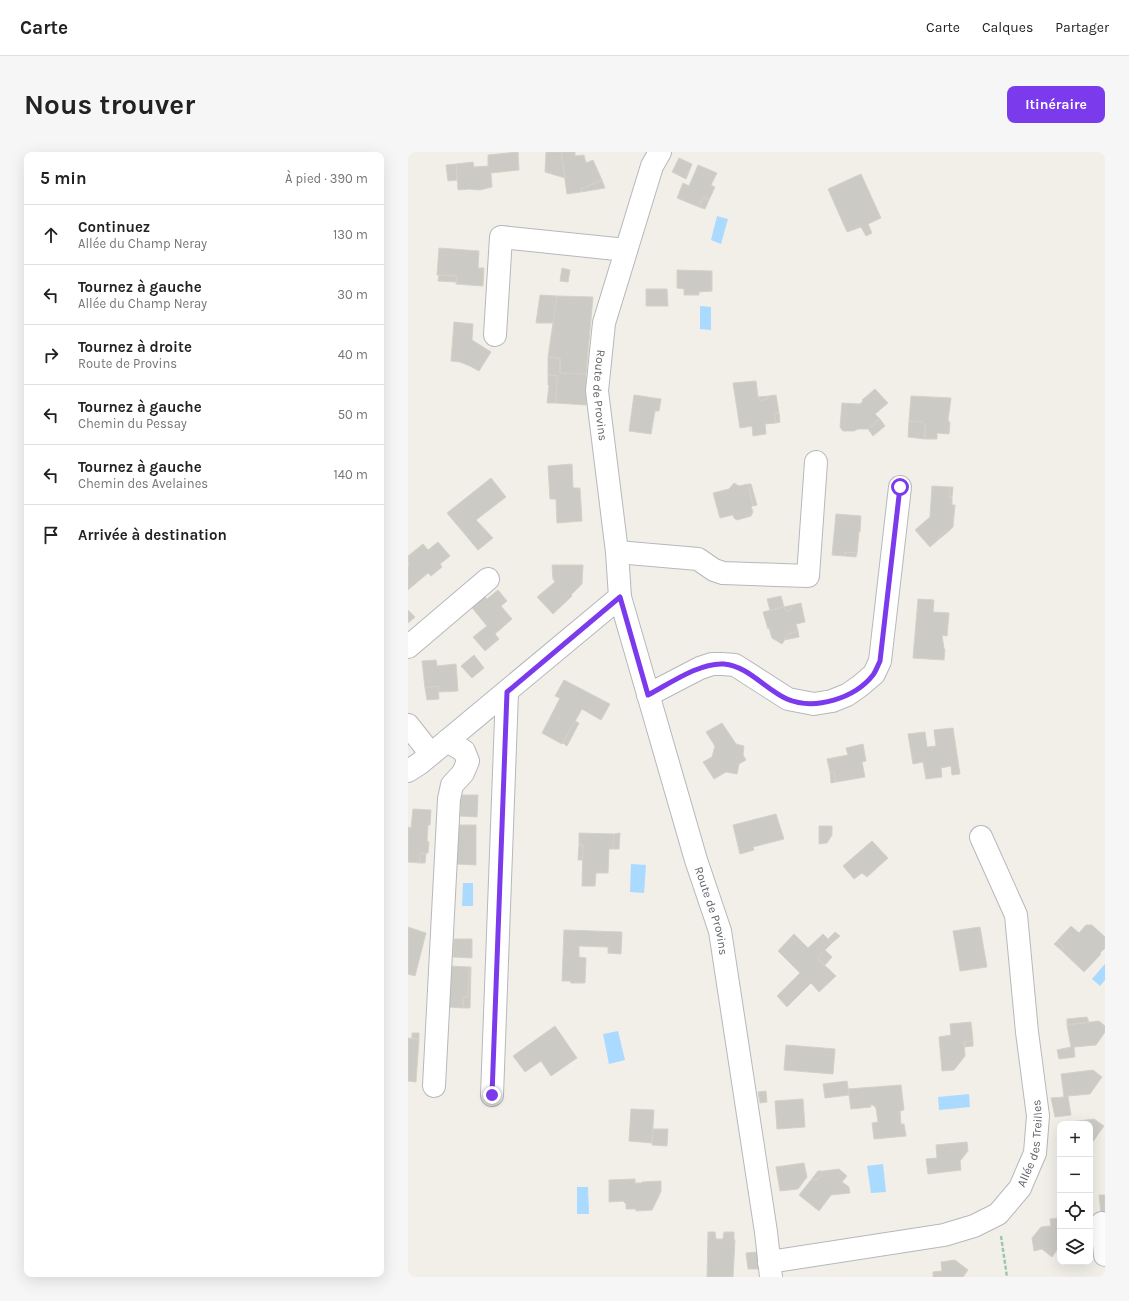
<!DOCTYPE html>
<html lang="fr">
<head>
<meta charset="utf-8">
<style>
  :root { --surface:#fff; --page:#f6f6f6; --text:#222; --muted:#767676; --line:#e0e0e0; --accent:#7c3aed }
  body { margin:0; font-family:Karla,sans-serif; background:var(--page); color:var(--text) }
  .controls { position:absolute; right:12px; bottom:12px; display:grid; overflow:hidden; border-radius:8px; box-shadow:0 4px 16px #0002 }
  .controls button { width:36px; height:36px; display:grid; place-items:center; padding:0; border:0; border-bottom:1px solid var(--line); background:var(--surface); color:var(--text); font:20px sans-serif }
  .stop { position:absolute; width:12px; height:12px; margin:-9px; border:3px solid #7c3aed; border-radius:50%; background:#fff }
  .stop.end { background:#7c3aed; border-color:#fff; box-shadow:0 1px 4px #0008 }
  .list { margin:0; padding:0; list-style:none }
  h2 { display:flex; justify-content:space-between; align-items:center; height:52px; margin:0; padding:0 16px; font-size:17px }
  h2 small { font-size:13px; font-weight:400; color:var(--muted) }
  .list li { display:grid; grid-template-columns:26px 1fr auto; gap:12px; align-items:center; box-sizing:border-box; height:60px; padding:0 16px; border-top:1px solid var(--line) }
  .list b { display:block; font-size:15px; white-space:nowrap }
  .list p { margin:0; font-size:13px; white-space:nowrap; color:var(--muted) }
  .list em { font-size:13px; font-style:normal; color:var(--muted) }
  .icon { flex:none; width:22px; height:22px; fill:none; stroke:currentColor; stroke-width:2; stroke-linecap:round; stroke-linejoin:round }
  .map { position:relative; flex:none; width:697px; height:1125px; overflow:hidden; border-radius:8px }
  header { display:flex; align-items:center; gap:24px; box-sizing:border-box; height:56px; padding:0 20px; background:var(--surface); border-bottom:1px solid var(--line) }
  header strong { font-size:19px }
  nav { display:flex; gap:22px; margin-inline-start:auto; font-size:14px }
  .intro { display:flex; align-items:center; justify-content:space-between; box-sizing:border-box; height:96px; padding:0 24px }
  h1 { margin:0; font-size:28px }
  .button { padding:10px 18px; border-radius:8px; background:var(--accent); color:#fff; font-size:14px; font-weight:700 }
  main { display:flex; gap:24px; padding:0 24px }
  aside { flex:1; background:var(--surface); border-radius:8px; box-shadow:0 4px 16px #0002 }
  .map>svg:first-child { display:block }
</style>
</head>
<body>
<header>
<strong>Carte</strong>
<nav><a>Carte</a><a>Calques</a><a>Partager</a></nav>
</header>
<div class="intro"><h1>Nous trouver</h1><a class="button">Itinéraire</a></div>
<main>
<aside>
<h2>5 min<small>À pied · 390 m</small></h2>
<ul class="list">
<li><svg class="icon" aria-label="ahead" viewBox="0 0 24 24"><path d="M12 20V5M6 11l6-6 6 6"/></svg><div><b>Continuez</b><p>Allée du Champ Neray</p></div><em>130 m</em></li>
<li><svg class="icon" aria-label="left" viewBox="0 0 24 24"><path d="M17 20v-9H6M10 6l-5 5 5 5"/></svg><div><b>Tournez à gauche</b><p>Allée du Champ Neray</p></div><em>30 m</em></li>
<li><svg class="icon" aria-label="right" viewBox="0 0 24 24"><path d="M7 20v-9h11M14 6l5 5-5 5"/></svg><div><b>Tournez à droite</b><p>Route de Provins</p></div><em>40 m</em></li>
<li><svg class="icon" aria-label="left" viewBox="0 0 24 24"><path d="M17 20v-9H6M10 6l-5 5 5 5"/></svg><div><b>Tournez à gauche</b><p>Chemin du Pessay</p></div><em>50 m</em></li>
<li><svg class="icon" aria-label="left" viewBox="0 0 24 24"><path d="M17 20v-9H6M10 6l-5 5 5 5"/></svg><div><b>Tournez à gauche</b><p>Chemin des Avelaines</p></div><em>140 m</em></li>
<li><svg class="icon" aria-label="arrive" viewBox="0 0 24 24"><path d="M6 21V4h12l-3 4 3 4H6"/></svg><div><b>Arrivée à destination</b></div></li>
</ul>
</aside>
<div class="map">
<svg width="697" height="1125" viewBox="0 0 697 1125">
  <rect width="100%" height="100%" fill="#f1efe8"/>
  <!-- water -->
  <path fill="#aadaff" d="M309 64 320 67 313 92 303 88Z
    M292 154 303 155V178L292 177Z
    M223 712 238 713 236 741 222 740Z
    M55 731H65V754H54Z
    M697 812V828L692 834 684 827Z
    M210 879 217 908 201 912 195 882Z
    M561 942 562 955 531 958 530 945Z
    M475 1012 478 1040 463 1041 459 1014Z
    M169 1035H180L181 1062H169Z"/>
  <!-- building -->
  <path fill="#cccac5" stroke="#d6d1c6" d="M110 0 111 18 83 21 84 35 72 38 61 37 50 38 48 12 65 10 66 15 80 14V3Z
    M138 0H153L157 26 137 20Z
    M153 0H167V4L176 3 178 11 185 8 194 28 173 37V40L159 42Z
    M271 6 284 12 278 27 264 20Z
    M48 12 49 28 40 29 38 13Z
    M290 13 309 21 303 33 307 35 301 48 295 45 291 55 269 46 275 31 281 34Z
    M453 22 473 66 460 72 464 81 458 84 453 75 439 80 420 37Z
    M194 28 197 36 173 40V37Z
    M295 45 301 48 297 57 291 55Z
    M31 96 71 99 70 116H76L75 134 48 132 49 124 29 123Z
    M154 116 162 118 160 130 152 129Z
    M269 118 304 119V139L291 140V143H276V137L269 136Z
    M31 123 49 124 48 130 30 129Z
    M238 137H259L260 154H238Z
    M132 143 149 144 145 171H128Z
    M149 144 185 145 178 222 152 221V206L140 205Z
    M46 170 65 172 64 188 83 200 71 219 62 214 52 210 43 209Z
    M140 205 152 206V221L178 222V253L148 251 149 224 140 223Z
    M140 223 149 224 148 251H139L141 233H140Z
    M348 229 350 245 353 249 359 247 361 244 368 243 371 261H366L368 271 357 272 358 282 345 284 344 274 332 276 325 231Z
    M467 237 480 251 467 262 472 267 460 277H450L446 279H435L432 275 434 251 452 252 455 249 454 248Z
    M226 243 253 247 251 259H247L243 282 221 279Z
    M361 244 359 247 353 249 350 245Z
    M503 244 543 246 540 268 542 271 541 282 529 281V287H517V273L515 270 501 269Z
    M366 261H371L372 270 368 271Z
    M472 267 477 274 465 284 460 277Z
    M501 269 515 270 517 273V287L500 285Z
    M164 312 165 336H172L174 369 149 371 148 347H142L140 314Z
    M83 326 98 345 68 368 85 386 70 398 39 361Z
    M326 331 331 334 340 332 345 354H343L345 360 343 364 329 368 326 366 325 363 312 366 305 341 321 337Z
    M340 332H343L349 353 345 354Z
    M524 334 542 335 541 345H544V353H547L545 375 541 379H537L531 384 530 388 522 395 507 378 522 365Z
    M542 335H545L544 345H541Z
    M428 362 453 364 452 380H451L449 401 437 400V404L424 403Z
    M537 379H541L530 388 531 384Z
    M30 390 42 404 32 412 34 415 23 424 20 421 0 438V414L1 413 0 404 15 392 20 398Z
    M437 400 449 401 448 405 437 404Z
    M144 413H175L174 432 163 443 164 444 145 462 129 445 147 430 145 427Z
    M90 438 99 449 93 454 104 467 87 482 91 487 77 499 65 485 79 474 61 452 73 441 79 447Z
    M373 444 376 455 362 458 359 447Z
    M510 447 526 448 525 460 541 461 539 484 534 483 536 497H537L536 508 505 506Z
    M393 451 397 470 388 472 390 479 380 482 374 492 364 486 361 476 360 477 355 460 376 455 377 458 381 460 385 453Z
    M385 453 381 460 377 458 376 455Z
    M0 458 7 465 0 471Z
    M390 479 391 485 376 488 380 482Z
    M66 503 76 516 64 526 53 514Z
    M28 508 29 514 48 512 50 539 31 540 30 534 17 536 14 509Z
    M156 528 202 552 193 568 174 557 154 592 134 581 152 546 147 544Z
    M30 534 31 547 19 548 17 536Z
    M167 569 171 571 159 594 155 591Z
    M314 571 328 592 336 594 335 603 338 608 331 612 329 622 318 620 306 627 295 610 304 605 307 594 298 580Z
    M545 576 552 622 544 623 543 614 533 616 534 625 518 627 515 610 505 612 500 582 517 580 519 595 528 594 526 578Z
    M455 592 458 609 454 610 457 625 428 630 426 619 422 620 419 607 440 603 438 596Z
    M426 619 428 630 423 631 422 620Z
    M53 643H70L69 665 52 664Z
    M5 657 23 658 22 673H20L19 689 21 690 20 701H13L12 711 0 710V675L3 676Z
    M368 662 376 687 345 695 346 698 332 702 325 673Z
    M50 673H68V713L48 712Z
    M411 674H424V683L419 691 411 692Z
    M171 681 206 682 205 697H201L200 721H188L187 734H174L175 693H171Z
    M212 681 211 697H205L206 682Z
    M464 689 480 706 459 725 454 721 446 727 435 714Z
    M171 693H175L174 708H170Z
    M13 701H18L17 711H12Z
    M678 773H684L697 785V796L692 801 693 802 676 820 654 799 656 796 649 789 663 774 671 781Z
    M0 775 18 781 7 824 0 822Z
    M572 775 579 815 552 819 545 779Z
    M156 778 214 780 213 802 200 801V795L171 794V805L178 806 177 831H163L162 829H154Z
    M427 780 432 784 424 791 420 787Z
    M386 782 400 796 415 782 424 791 409 806 428 824 411 840 403 831 379 855 369 844 392 821 370 799Z
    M46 787H64V806L45 805Z
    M649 789 656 796 654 799 646 792Z
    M417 798 424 805 417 813 409 806Z
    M42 814 61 815 60 845H55V856L41 855Z
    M61 815H63L62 856H55V845H60Z
    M679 865 681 870 659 873V867Z
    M691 869 697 874V880L688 893 666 895 667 905 651 907 649 898 663 895 659 873Z
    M563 870 565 889 556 890 557 904 546 918 534 919 531 885 543 883 542 872Z
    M147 874 169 906 143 924 133 909 117 920 105 904Z
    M4 881H11V887H4Z
    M0 886 11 887 8 930 0 929Z
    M565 889V894L556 895V890Z
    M378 893 427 897 425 922 376 918Z
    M685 918 694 925 682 942 660 944 663 963 647 965 643 946 656 945 653 922Z
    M439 929 441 943 417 946 415 932Z
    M493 933 496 958 492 959 493 972H496L498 984 466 987 464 971 470 970 468 956 465 953H462L463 955 443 957 440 937Z
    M358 939 359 950 352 951 350 940Z
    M395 947 397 975 369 977 367 949Z
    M223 957 246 958 244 991 221 989Z
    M686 967 696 974 684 991H682V972H655V971Z
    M245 977H260L259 994 244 993Z
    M559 990 560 999 552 1009 553 1018 520 1022 518 1007 529 1006 528 993Z
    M396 1011 399 1025 390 1037 372 1039 368 1015Z
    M431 1017 439 1024 434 1030 441 1035 442 1041 423 1043 411 1059 391 1043 403 1028 410 1027 416 1019Z
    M410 1019H416L410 1027 403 1028Z
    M227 1027V1031H234V1030L253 1029V1039L250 1046 244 1058 228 1059V1057H218V1052L215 1049 201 1050V1028Z
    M691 1043H697V1062H693Z
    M652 1066V1094L644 1105 634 1097 626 1099 624 1086 633 1075 643 1074 642 1067Z
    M300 1080H307L308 1087H315L316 1080H326V1088H327L325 1125H299Z
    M349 1100 351 1117H340L338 1101Z
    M547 1108 560 1118 555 1125H525V1120L534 1119 533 1110Z"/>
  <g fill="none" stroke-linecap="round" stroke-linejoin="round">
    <defs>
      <g id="minor">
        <path id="s1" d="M252 0 244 14 196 171 189 239 209 400 212 445 288 708 312 779 358 1080 363 1125"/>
        <path d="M87 183 93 85 218 98"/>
        <path d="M209 400 290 407 306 418 315 421 400 424 408 310"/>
        <path d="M0 495 80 427"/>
        <path d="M240 543 292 516 304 512H314L327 513 380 547 406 552 424 549 439 543 452 534 466 522 472 509 492 335"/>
        <path d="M0 573 23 602"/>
        <path d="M0 619 11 612 39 589 212 445"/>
        <path d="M26 934 41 647 44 633 55 621 60 609 56 599 39 589"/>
        <path d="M84 943 99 540"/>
        <path d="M694 1071 697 1103"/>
        <path id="s2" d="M361 1110 536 1083 566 1074 590 1062 612 1036 627 1001 630 964 619 880 608 763 573 685"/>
      </g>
    </defs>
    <!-- minor casing -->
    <use href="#minor" stroke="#b5b8bc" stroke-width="24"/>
    <!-- path -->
    <path stroke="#9cc7a9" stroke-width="2.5" stroke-dasharray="4 2" stroke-linecap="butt" d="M593 1084 599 1125"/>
    <!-- minor -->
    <use href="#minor" stroke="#fff" stroke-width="22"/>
  </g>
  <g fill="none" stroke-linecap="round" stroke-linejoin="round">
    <!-- route -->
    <path stroke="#7c3aed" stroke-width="5" d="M84 943 99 540 212 445 240 543C261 532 292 510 316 512 340 514 357 537 379 547 407 559 447 546 465 523 468 519 470 513 472 509L492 335"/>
  </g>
  <g text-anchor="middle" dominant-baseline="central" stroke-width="3" stroke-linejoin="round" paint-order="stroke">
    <!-- street labels -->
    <g font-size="12" fill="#5f6368" stroke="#fff">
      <text stroke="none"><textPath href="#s1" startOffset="253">Route de Provins</textPath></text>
      <text stroke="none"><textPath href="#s1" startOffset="783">Route de Provins</textPath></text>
      <text stroke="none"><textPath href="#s2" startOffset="316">Allée des Treilles</textPath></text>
    </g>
  </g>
</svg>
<div class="controls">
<button>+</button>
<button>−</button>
<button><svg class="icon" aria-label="locate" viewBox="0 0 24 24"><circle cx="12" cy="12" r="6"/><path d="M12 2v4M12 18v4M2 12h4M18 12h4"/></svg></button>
<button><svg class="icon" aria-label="layers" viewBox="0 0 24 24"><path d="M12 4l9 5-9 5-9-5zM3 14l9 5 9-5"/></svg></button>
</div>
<div class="stop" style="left:492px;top:335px"></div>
<div class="stop end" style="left:84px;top:943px"></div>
</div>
</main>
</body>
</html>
